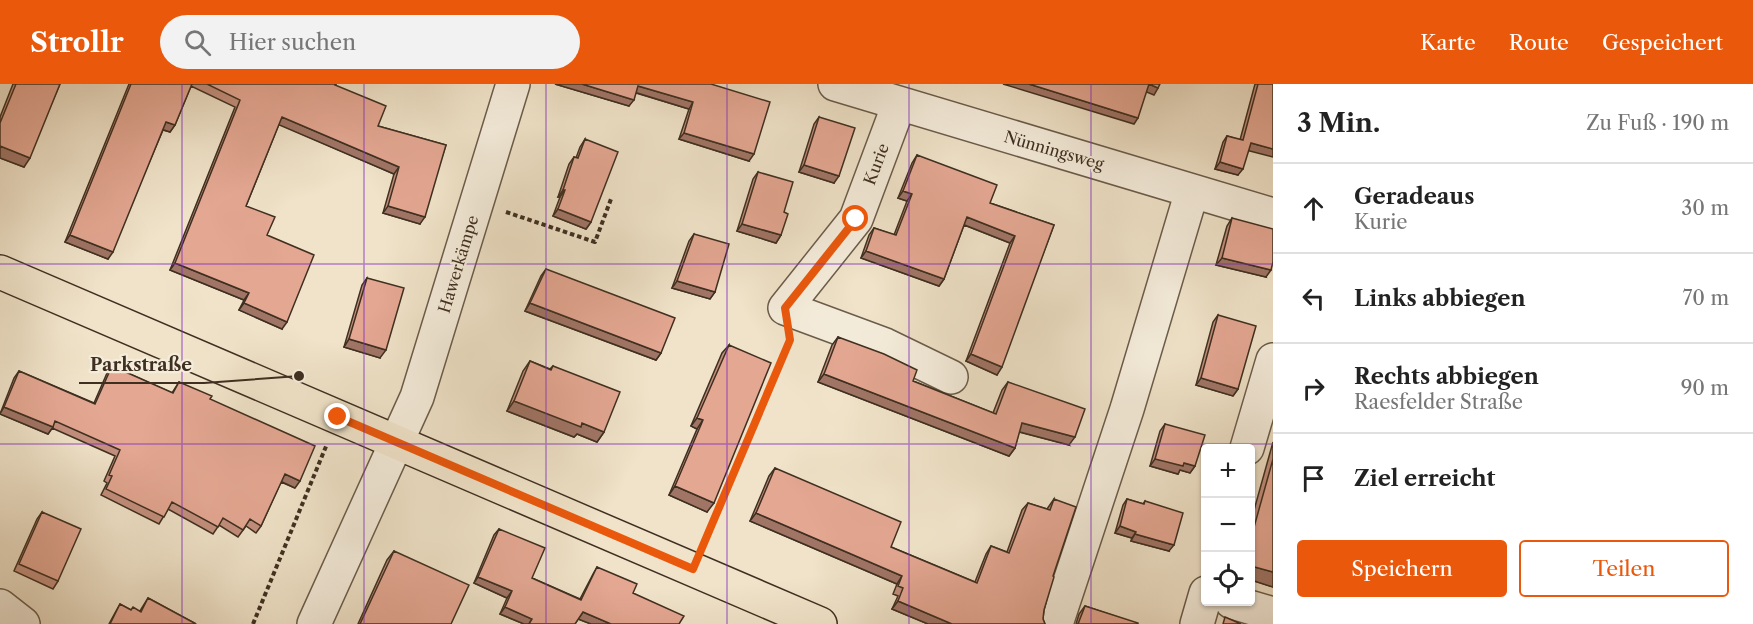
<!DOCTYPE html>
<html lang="de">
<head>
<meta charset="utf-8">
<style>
  :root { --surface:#fff; --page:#f2f2f2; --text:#222; --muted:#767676; --line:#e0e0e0; --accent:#ea580c }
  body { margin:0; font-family:"Libre Caslon Text",serif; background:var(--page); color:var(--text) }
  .controls { position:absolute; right:18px; bottom:18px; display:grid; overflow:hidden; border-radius:6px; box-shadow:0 2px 4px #0004 }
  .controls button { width:54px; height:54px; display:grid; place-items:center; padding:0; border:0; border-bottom:2px solid var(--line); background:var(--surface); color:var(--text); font:30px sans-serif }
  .stop { position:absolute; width:18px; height:18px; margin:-14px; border:4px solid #ea580c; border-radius:50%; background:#fff }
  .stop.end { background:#ea580c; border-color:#fff; box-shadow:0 2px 6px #0008 }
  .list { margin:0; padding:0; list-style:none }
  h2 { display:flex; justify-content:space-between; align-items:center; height:78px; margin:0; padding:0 24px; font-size:26px }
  h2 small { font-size:20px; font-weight:400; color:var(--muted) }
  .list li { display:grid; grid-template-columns:39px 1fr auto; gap:18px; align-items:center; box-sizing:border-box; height:90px; padding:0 24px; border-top:2px solid var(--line) }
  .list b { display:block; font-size:22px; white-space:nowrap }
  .list p { margin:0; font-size:20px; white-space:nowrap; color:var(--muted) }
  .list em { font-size:20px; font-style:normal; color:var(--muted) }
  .actions { display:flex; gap:12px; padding:18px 24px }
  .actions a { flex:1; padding:14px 0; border:2px solid var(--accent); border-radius:6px; text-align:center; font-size:21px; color:var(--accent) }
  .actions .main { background:var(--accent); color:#fff }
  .icon { flex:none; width:33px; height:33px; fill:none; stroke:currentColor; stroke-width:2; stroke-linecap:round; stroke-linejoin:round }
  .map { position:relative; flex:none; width:1273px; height:540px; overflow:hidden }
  header { display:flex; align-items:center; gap:36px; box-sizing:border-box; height:84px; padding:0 30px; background:var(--accent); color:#fff }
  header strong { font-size:28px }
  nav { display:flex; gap:33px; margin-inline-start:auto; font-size:21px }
  .search { width:420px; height:54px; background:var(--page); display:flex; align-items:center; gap:15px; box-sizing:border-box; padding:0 21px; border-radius:33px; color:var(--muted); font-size:22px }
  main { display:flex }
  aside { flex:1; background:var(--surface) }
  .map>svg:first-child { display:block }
</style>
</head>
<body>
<header>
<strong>Strollr</strong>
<div class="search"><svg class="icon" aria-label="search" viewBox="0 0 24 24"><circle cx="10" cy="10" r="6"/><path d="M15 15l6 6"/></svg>Hier suchen</div>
<nav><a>Karte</a><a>Route</a><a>Gespeichert</a></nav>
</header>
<main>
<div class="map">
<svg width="1273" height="540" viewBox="0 0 1273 540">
  <rect width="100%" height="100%" fill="#f0e3c9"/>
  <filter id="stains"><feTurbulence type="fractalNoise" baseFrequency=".00333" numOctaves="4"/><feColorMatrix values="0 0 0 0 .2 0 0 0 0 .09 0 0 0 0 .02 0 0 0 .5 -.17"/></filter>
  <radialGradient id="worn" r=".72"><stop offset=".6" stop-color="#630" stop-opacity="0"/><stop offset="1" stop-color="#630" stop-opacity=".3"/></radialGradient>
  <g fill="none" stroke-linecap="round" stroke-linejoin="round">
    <defs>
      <path id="minor" d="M835 0 1273 131
        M899 20 856 135 785 224 885 261 951 293
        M1247 364 1273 276
        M1232 518 1273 530
        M0 522 23 540
        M314 540 417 313 513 0
        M1056 540 1127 325 1192 107
        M1197 540 1206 509"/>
      <path id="major" d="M0 188 820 540"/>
    </defs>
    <!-- minor casing -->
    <use href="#minor" stroke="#6b5c4b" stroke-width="36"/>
    <!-- major casing -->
    <use href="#major" stroke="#3f2f21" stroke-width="36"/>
    <!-- path -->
    <path stroke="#3f2f21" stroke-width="4" stroke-dasharray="4.5 3" stroke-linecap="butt" d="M506 128 595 158 611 115
      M705 457 790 256
      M253 540 327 360"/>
    <!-- minor -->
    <use href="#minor" stroke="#f5eddc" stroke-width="33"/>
    <!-- major -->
    <use href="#major" stroke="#f0e3c9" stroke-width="33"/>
  </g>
  <!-- wall -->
  <path fill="#c4907e" stroke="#3f2f21" stroke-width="1.5" d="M13 0H60L24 83 0 74V33Z
    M129 0H336L335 1 378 42 446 61 420 140 383 129 394 90 279 40 246 122 267 151 282 245 239 226 244 216 170 186 235 23 191 2 175 41 170 48 163 46 108 175 65 158Z
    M555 0H711L749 77 679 55 689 25 636 9 629 22Z
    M1255 0H1273L1238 91 1215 85 1223 58 1227 52 1240 56Z
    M819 33 834 99 799 88 814 40Z
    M585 55 591 138 586 145 553 132 560 113H558L569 80 574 73 576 74 580 63Z
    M917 71 990 119 1054 141 997 291 966 277 1010 159 964 141 944 195 939 202 861 174 869 151 874 144 894 151 907 117 898 114 912 79Z
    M758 88 781 151 776 159 737 147 753 95Z
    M1232 134 1266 193 1216 181 1227 142Z
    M694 150 715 208 710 215 672 204 689 157Z
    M546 185 661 269 656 276 525 227 541 192Z
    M367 194 380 274 344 263 362 201Z
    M1218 231 1238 305 1233 312 1196 301 1213 238Z
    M838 253 913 297 993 329 1002 306 1008 298 1069 361 1019 348 1015 364 1009 372 818 298 832 261Z
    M729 261 707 428 669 411 697 345 691 342 722 269Z
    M530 277 550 285 553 282 604 348 597 358 577 350 574 353 507 327 523 287Z
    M112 282 172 309 179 298 210 315 295 404 281 398 261 442 256 449 246 442 238 453 219 441 213 450 168 425 159 440 101 411 107 399 104 397 115 372 52 344 48 350 0 330 14 294 19 287 94 319 107 289Z
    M1165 340 1195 382 1190 389 1180 386 1178 390 1150 382 1160 347Z
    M1273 358V503L1251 496V437Z
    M775 384 891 463 975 498 986 470 991 462 1007 468 1022 426 1028 419 1047 425 1054 415 1053 492 1044 526 1043 535 1045 540H928L892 525 898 512 893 510 897 500 750 437 769 392Z
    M1127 415 1143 420 1145 417 1169 467 1131 457 1132 454 1115 449 1123 421Z
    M42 428 58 497 53 505 14 487 37 435Z
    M499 445 532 494 580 515 593 490 597 483 633 509 679 540H591L578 535 575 540H524L500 530 507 514 474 499 494 451Z
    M394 467 451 540H358L387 476Z
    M148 514 196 540H109L116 527 120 520 131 526 140 527Z
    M1085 522 1138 540H1076L1079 530Z"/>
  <!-- shaded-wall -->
  <path fill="#a07566" stroke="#3f2f21" stroke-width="1.5" d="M555 0H582L634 16 629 22Z
    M1003 0H1029L1138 34 1134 40Z
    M1149 0 1158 4 1154 11 1144 7Z
    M638 2 693 18 689 25 634 8Z
    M282 33 399 83 394 90 277 40Z
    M166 38 175 41 170 48 161 45Z
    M684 49 754 70 749 77 679 55Z
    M1251 59 1273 65V73L1246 66Z
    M0 62 30 74 24 83 0 74Z
    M1220 78 1243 85 1238 91 1215 85Z
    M804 81 839 92 834 99 799 88Z
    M563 106H565L560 113H558Z
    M903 107 912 110 907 117 898 114Z
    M388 122 425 133 420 140 383 129Z
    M558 125 591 138 586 145 553 132Z
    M967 133 1015 152 1010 159 962 140Z
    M742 140 781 151 776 159 737 147Z
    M70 151 113 168 108 175 65 158Z
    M866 167 944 195 939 202 861 174Z
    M1222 174 1271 186 1266 193 1216 181Z
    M175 179 249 209 244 216 170 186Z
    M677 197 715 208 710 215 672 204Z
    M244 219 287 238 282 245 239 226Z
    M530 219 661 269 656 276 525 227Z
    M349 255 386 266 380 274 344 263Z
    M971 270 1002 283 997 291 966 277Z
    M824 290 1015 364 1009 372 818 298Z
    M1201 294 1238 305 1233 312 1196 301Z
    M514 317 582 339 604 348 597 358 577 350 574 353 507 327Z
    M4 323 53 343 48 350 0 330Z
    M697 334 703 336 697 345 691 342Z
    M1022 339 1075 353 1069 361 1016 347Z
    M1155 375 1184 379 1195 382 1190 389 1180 386 1178 390 1150 382Z
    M285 390 300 397 295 404 280 397Z
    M675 402 714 419 707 428 669 411Z
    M756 429 902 492 897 500 750 437Z
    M1120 442 1136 448 1132 454 1115 449Z
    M1135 450 1174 461 1169 467 1131 457Z
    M1251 482 1273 488V503L1251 496Z
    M478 493 512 507 507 514 474 499Z
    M898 517 952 540H928L892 525Z
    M505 523 532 535 529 540H524L500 530Z
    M583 528 611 540H591L578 535Z"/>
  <!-- building -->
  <path fill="#e4a792" stroke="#3f2f21" stroke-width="1.5" d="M16 0H60L30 74 0 62V39Z
    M131 0H192L175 41 166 38 113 168 70 151Z
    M207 0H336L335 1 386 22 378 42 446 61 425 133 388 122 399 83 282 33 246 122 275 133 267 151 314 171 287 238 244 219 249 209 175 179 240 16Z
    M582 0H711L770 18 754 70 684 49 693 18 638 2 634 16Z
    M1029 0H1160L1158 4 1149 0 1138 34Z
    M1258 0H1273V65L1251 59 1243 85 1220 78 1227 52 1243 56Z
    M819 33 855 44 839 92 804 81Z
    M585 55 618 68 591 138 558 125 565 106H563L574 73 578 74Z
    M917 71 997 101 990 119 1054 141 1002 283 971 270 1015 152 967 133 944 195 866 167 874 144 896 151 912 110 903 107Z
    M758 88 793 98 784 128 788 130 781 151 742 140Z
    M1232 134 1273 145V178L1271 186 1222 174Z
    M694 150 729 160 715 208 677 197Z
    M546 185 675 234 661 269 530 219Z
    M367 194 404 204 386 266 349 255Z
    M1218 231 1256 242 1238 305 1201 294Z
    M838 253 884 270 917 286 913 297 996 330 1008 298 1085 325 1075 353 1022 339 1015 364 824 290Z
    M729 261 771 279 714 419 675 402 703 336 697 334Z
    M530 277 551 286 553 282 620 308 604 348 582 339 581 343 514 317Z
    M112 282 173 309 179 298 212 312 210 315 315 362 300 397 285 390 261 442 250 435 243 446 223 434 218 443 172 418 164 433 106 405 112 392 109 391 120 366 55 337 53 343 4 323 19 287 95 320Z
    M1165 340 1205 351 1195 382 1184 379 1183 382 1155 375Z
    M1273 375V488L1251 482V454Z
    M775 384 901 438 891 463 977 499 991 462 1009 469 1028 419 1050 426 1054 415 1076 423 1053 492 1054 493 1044 526 1043 535 1045 540H952L898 517 903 504 898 502 902 492 756 429Z
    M1127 415 1144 420 1145 417 1183 429 1174 461 1135 450 1136 448 1120 442Z
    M42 428 81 445 58 497 19 480Z
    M499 445 545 464 532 494 581 516 597 483 637 500 633 509 684 532 679 540H611L583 528 575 540H529L532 535 505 523 512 507 478 493Z
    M394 467 469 501 451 540H360Z
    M148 514 196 540H110L120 520 131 526 133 523 141 528Z
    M1085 522 1138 539V540H1078Z
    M1225 533 1241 540H1223Z"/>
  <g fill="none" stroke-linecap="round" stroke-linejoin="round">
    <!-- route -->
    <path stroke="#ea580c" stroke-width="8" d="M338 333 693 485 790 256 785 224 856 135"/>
  </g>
  <!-- grid -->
  <path fill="none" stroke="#7b2cbf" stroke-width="1.5" stroke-opacity="0.55" d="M182 0V540M364 0V540M546 0V540M727 0V540M909 0V540M1091 0V540M0 180H1273M0 360H1273"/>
  <g text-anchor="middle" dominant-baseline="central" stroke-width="4.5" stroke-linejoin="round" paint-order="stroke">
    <!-- street labels -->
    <g font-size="16" fill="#3f2f21" stroke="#f5eddc">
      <text transform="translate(1054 66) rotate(16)">Nünningsweg</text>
      <text transform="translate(876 80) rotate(-69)">Kurie</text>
      <text transform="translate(458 180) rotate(-73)">Hawerkämpe</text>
    </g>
  </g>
  <!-- callouts -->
  <path fill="none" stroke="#3f2f21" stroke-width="2" d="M299 292L204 299H79"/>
  <circle fill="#3f2f21" stroke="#f5eddc" stroke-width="2" cx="299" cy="292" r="6"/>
  <g font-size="18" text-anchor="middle" font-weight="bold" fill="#3f2f21" stroke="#f5eddc" stroke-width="4.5" stroke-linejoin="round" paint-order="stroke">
    <text x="141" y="287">Parkstraße</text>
  </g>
  <rect width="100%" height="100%" filter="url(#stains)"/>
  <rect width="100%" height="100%" fill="url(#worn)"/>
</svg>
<div class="controls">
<button>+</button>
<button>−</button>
<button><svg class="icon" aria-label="locate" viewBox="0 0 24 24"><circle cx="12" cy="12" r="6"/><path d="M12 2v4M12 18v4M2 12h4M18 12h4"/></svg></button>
</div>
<div class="stop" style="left:856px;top:135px"></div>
<div class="stop end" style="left:338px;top:333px"></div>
</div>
<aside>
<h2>3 Min.<small>Zu Fuß · 190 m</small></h2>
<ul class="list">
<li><svg class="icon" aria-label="ahead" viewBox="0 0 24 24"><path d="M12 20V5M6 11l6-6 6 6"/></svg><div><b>Geradeaus</b><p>Kurie</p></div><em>30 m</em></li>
<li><svg class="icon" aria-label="left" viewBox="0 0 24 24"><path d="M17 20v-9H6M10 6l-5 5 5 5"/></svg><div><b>Links abbiegen</b></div><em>70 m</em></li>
<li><svg class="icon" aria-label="right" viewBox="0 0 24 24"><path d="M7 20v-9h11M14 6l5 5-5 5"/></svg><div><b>Rechts abbiegen</b><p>Raesfelder Straße</p></div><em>90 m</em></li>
<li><svg class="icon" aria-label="arrive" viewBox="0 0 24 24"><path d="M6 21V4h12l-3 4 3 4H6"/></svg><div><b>Ziel erreicht</b></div></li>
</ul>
<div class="actions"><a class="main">Speichern</a><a>Teilen</a></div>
</aside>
</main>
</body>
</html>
